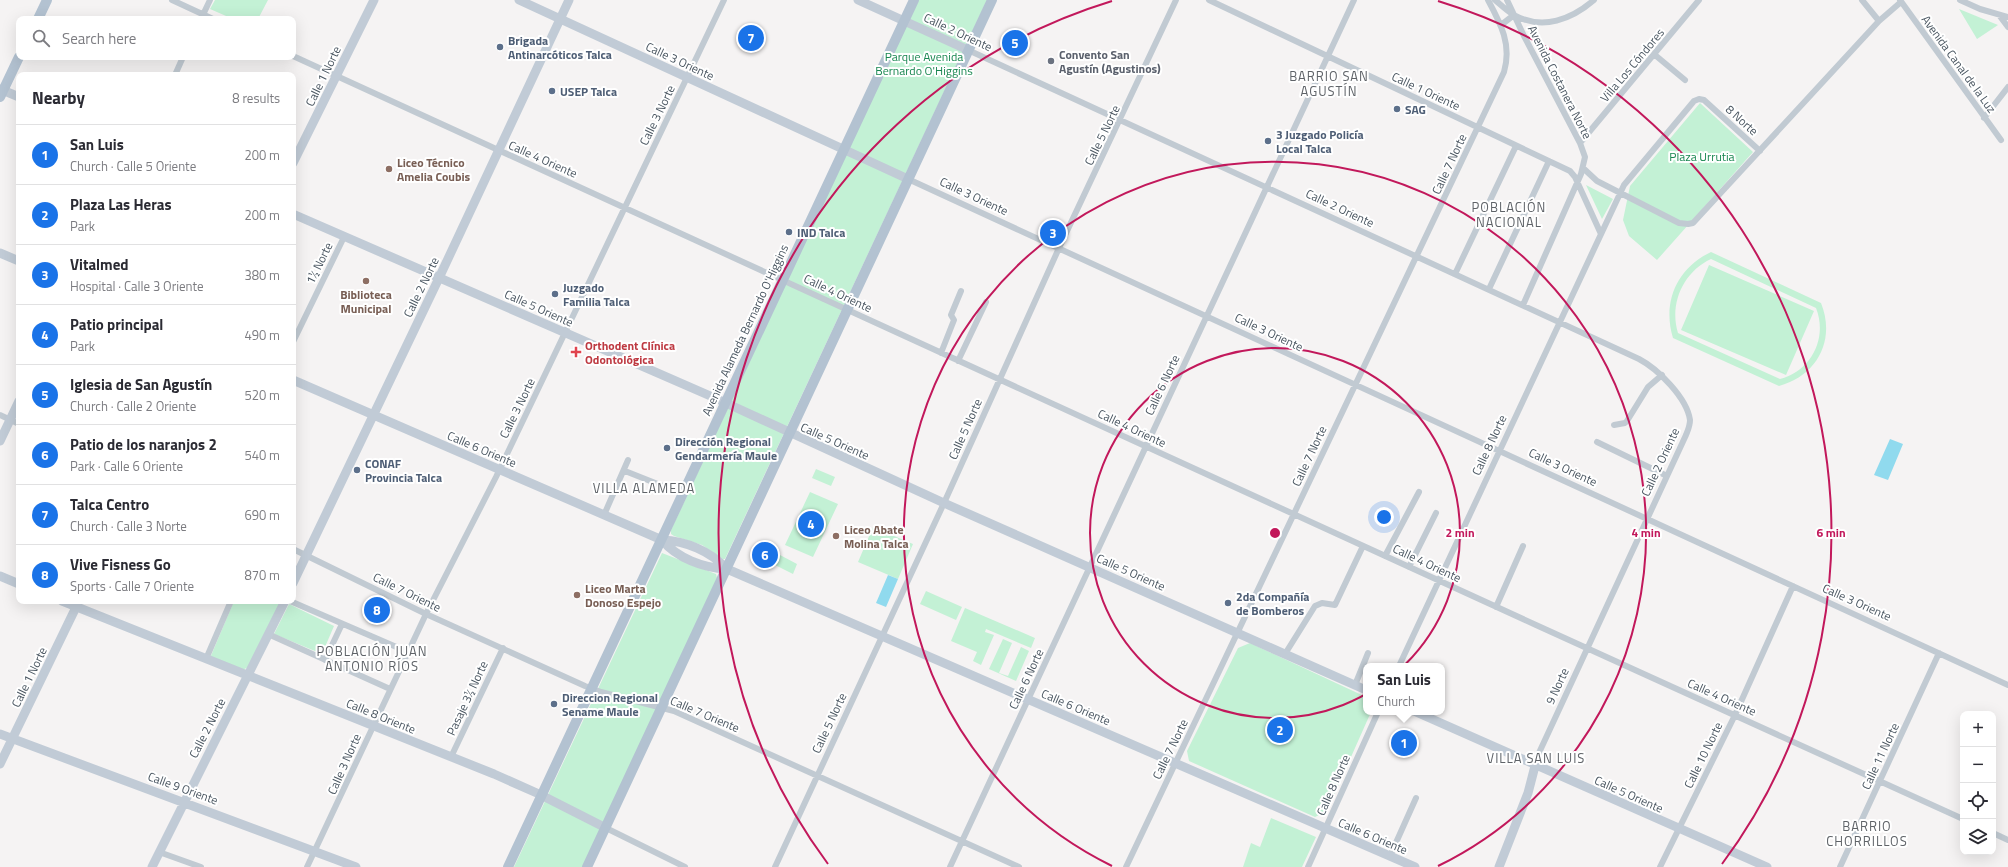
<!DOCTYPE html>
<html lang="en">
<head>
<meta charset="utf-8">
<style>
  :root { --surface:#fff; --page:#f7f7f7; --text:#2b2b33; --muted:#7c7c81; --line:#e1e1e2; --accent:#1a73e8 }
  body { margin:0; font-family:"Titillium Web",sans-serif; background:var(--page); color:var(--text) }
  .controls { position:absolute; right:12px; bottom:12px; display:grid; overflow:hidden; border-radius:8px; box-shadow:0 4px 16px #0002 }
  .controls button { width:36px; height:36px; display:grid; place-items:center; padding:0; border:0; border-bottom:1px solid var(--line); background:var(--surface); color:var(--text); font:20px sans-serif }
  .you { position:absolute; left:1384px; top:517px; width:14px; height:14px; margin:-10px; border:3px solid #fff; border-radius:50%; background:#1a73e8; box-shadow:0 0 0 6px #1a73e833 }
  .badge { display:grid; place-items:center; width:26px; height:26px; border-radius:50%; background:var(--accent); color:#fff; font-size:13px; font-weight:700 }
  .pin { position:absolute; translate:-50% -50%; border:2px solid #fff; box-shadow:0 1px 4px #0006 }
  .popup { position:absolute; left:1363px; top:663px; width:82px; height:52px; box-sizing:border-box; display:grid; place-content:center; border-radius:8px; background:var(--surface); filter:drop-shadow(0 1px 3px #0005); font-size:13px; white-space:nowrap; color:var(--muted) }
  .popup b { font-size:15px; color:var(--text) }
  .popup::after { content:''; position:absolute; left:50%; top:100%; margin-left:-8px; border:8px solid transparent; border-top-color:var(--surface) }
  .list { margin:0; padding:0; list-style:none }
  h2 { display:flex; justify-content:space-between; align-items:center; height:52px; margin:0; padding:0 16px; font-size:17px }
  h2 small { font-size:13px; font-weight:400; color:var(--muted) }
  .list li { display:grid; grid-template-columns:26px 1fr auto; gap:12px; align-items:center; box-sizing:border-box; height:60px; padding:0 16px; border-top:1px solid var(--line) }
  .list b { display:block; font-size:15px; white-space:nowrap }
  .list p { margin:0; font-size:13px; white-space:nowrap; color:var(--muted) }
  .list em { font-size:13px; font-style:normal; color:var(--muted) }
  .icon { flex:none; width:22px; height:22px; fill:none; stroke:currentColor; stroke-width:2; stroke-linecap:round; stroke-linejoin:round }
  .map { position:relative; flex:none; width:2008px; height:867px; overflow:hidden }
  .search { position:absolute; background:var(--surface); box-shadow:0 4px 16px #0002; left:16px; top:16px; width:280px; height:44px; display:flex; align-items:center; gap:10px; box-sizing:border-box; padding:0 14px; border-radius:8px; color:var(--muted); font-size:15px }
  .panel { position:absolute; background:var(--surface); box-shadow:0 4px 16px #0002; left:16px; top:72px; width:280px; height:532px; border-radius:8px }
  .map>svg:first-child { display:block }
</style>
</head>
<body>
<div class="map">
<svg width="2008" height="867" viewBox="0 0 2008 867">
  <rect width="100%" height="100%" fill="#f5f3f3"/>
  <!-- green -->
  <path fill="#c3f1d5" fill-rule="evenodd" d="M215 0H268L258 19H233L210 9Z
    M918 0H987L725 559H723L702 545 674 536 671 534V530Z
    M1959 9 1998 25 1977 39Z
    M1700 103 1753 152 1657 260 1629 236 1623 220 1630 186Z
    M1586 185 1613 199 1602 219Z
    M1711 252 1821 303C1836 340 1817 376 1779 386L1673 338C1662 302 1677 268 1711 252ZM1711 259 1816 308C1828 338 1811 371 1780 379L1678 333C1669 304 1683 272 1711 259Z
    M1709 265 1814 311 1786 375 1681 330Z
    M816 469 835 477 831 486 812 478Z
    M810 492 838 504 813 557 785 545Z
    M873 527 913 544 898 579 858 562Z
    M762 547 774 553 769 563 757 557Z
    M662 553 716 574 717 578 584 867H514Z
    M780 555 797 564 793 574 775 565Z
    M926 591 962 607 956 620 920 604Z
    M234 601H281L248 667 243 670 210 658Z
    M289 604 334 626 322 654 274 634Z
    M965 608 1035 638 1031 648 986 629 985 632 994 635 981 665 973 661 977 652 951 641Z
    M1003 639 1012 643 999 673 1008 676 1021 647 1029 651 1016 681 989 669Z
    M1250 643 1366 697V712H1371L1327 811 1315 817 1189 761 1187 751 1238 648Z
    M1271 818 1316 837 1302 867H1243L1251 843 1260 847Z"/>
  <!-- water -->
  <path fill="#90daee" d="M1890 439 1903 444 1888 480 1874 475Z
    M888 575 898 579 886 607 876 603Z"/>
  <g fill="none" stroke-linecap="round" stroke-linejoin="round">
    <!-- street -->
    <path stroke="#c1cad2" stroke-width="6" d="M172 0 213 19
      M1209 0 1570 171 1575 177 1601 234
      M1495 0C1501 5 1507 11 1514 15 1543 31 1572 19 1594 0
      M1507 0 1524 36 1580 143 1585 157 1581 174 1523 305
      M1862 0 1879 21
      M1900 0 2001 140
      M1960 0 1980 9 2008 17
      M1999 15 2008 27
      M201 19 210 0
      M1501 25 1514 15
      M968 50 1639 359C1658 369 1687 398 1690 420 1690 426 1688 430 1686 435L1538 755 1535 766
      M1655 55 1685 80
      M293 56 1536 625 1963 819
      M175 75 183 57
      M1984 118 2008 87
      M1580 143 1699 0
      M1583 168 1597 181 1679 223 1688 224 1693 223 1879 21 1901 2
      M908 179 2008 685
      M1455 274 1516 146
      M1489 289 1549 161
      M293 342 344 237
      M941 353 954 320 951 315 961 291
      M958 361 986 302
      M0 415 19 424
      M1614 425 1625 423 1627 421 1648 387 1662 375
      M1597 442 1667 476
      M625 471 683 494
      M604 515 628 460
      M293 549 426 614 585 686 601 692 674 711 1019 867
      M1385 556 1419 492
      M1409 567 1436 513
      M290 601 408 652
      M1496 607 1523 546
      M268 634 390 689
      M1285 654 1315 606 1322 603 1335 605 1363 546
      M206 659 231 601
      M325 660 342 624
      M1399 666 1624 185 1694 101 1699 99 1704 100 1760 151
      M1355 685 1368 653
      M451 757 503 648
      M606 828 685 867
      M1993 833 2008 840
      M159 852 201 867
      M1390 856 1416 798
      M307 867 426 614 496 477 724 0
      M775 867 944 503 1059 248 1176 0
      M950 867 1354 0
      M1126 867 1504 72C1512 45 1501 24 1488 0
      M1308 867 1378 712
      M1660 867 1735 715 1793 586
      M1840 867 1939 653"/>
    <!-- secondary -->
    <path stroke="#c1cbd6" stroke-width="9" d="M519 0 908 179
      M858 0 968 50
      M0 89 19 97
      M293 163 374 0
      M293 214 715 398 944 503 1366 690
      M0 253 19 261
      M293 380 662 540C686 541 710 551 727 569
      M0 441 19 401
      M662 540C677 558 703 568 727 569L1415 867
      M0 576 19 584
      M293 583 439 278 569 0
      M62 601 494 774 539 794 606 828
      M1416 712 1767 867
      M0 734 356 867
      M0 764 79 601
      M152 867 285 601
      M1499 867 1528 793 1535 766"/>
    <!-- primary -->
    <path stroke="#b3c2d1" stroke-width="10" d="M38 19 47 0
      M0 97 19 57
      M508 867 914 0
      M587 867 992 0"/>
  </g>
  <!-- distance rings -->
  <g fill="none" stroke="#c2185b" stroke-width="2">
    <circle cx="1275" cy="533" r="185"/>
    <path d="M1112 866A371 371 0 1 1 1438 866"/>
    <path d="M828 864A556 556 0 0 1 1112 1M1438 1A556 556 0 0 1 1722 864"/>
  </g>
  <!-- markers -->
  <g fill="#5c6f8a" stroke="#fff" stroke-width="1.5">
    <circle cx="500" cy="47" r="4"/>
    <circle cx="552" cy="91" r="4"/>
    <circle cx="1397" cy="109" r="4"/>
    <circle cx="1268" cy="141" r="4"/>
    <circle cx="789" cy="232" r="4"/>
    <circle cx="555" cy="294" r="4"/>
    <circle cx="667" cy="448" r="4"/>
    <circle cx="357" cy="470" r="4"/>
    <circle cx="1228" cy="603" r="4"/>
    <circle cx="554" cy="704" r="4"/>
  </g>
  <circle fill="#6b7280" stroke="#fff" stroke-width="1.5" cx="1051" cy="61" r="4"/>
  <g fill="#8d6e63" stroke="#fff" stroke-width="1.5">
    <circle cx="389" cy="169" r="4"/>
    <circle cx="366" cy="281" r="4"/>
    <circle cx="836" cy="536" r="4"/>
    <circle cx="577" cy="595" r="4"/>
  </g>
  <path fill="#e0444e" stroke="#fff" stroke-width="1.5" d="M574 346h4v4h4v4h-4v4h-4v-4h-4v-4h4z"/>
  <g text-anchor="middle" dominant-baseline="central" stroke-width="4" stroke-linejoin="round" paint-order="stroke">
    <!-- street labels -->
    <g font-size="12" fill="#4a5661" stroke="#fff">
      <text transform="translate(958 32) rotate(25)">Calle 2 Oriente</text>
      <text transform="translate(680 61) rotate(25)">Calle 3 Oriente</text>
      <text transform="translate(1959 64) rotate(54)">Avenida Canal de la Luz</text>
      <text transform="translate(1632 65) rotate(-50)">Villa Los Cóndores</text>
      <text transform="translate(323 76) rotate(-64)">Calle 1 Norte</text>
      <text transform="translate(1560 82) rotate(63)">Avenida Costanera Norte</text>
      <text transform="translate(1426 91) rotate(25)">Calle 1 Oriente</text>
      <text transform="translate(657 115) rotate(-64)">Calle 3 Norte</text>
      <text transform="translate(1742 120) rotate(42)">8 Norte</text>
      <text transform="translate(1102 135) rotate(-64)">Calle 5 Norte</text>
      <text transform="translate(543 159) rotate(24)">Calle 4 Oriente</text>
      <text transform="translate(1449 164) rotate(-65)">Calle 7 Norte</text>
      <text transform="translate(974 196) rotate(25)">Calle 3 Oriente</text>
      <text transform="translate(1340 208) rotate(25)">Calle 2 Oriente</text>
      <text transform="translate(319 263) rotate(-64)">1½ Norte</text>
      <text transform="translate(421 287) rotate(-64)">Calle 2 Norte</text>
      <text transform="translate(838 293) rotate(25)">Calle 4 Oriente</text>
      <text transform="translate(539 308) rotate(24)">Calle 5 Oriente</text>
      <text transform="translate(745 330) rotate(-65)">Avenida Alameda Bernardo O'Higgins</text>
      <text transform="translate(1269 332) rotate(25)">Calle 3 Oriente</text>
      <text transform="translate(1162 385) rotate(-65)">Calle 6 Norte</text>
      <text transform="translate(517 408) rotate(-64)">Calle 3 Norte</text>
      <text transform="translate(1132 428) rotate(25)">Calle 4 Oriente</text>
      <text transform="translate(965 429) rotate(-66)">Calle 5 Norte</text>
      <text transform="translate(835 441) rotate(24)">Calle 5 Oriente</text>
      <text transform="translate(1489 445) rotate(-65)">Calle 8 Norte</text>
      <text transform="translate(482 449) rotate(23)">Calle 6 Oriente</text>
      <text transform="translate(1309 456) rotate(-65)">Calle 7 Norte</text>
      <text transform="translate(1660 462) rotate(-65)">Calle 2 Oriente</text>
      <text transform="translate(1563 467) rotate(25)">Calle 3 Oriente</text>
      <text transform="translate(1427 563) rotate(25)">Calle 4 Oriente</text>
      <text transform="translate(1131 572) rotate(24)">Calle 5 Oriente</text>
      <text transform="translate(407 592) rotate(26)">Calle 7 Oriente</text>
      <text transform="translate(1857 602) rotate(24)">Calle 3 Oriente</text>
      <text transform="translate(29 677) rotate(-64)">Calle 1 Norte</text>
      <text transform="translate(1026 679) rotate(-65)">Calle 6 Norte</text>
      <text transform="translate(1557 686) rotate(-65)">9 Norte</text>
      <text transform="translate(1722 697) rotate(24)">Calle 4 Oriente</text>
      <text transform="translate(467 698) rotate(-65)">Pasaje 3½ Norte</text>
      <text transform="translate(1076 707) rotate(23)">Calle 6 Oriente</text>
      <text transform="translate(705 714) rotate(23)">Calle 7 Oriente</text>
      <text transform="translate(381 716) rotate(22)">Calle 8 Oriente</text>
      <text transform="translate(829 723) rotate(-65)">Calle 5 Norte</text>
      <text transform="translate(207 728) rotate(-63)">Calle 2 Norte</text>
      <text transform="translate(1170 749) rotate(-64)">Calle 7 Norte</text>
      <text transform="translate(1703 755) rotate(-64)">Calle 10 Norte</text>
      <text transform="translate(1880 756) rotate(-65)">Calle 11 Norte</text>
      <text transform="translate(344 764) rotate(-66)">Calle 3 Norte</text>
      <text transform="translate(1333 785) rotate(-66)">Calle 8 Norte</text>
      <text transform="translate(183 788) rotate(20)">Calle 9 Oriente</text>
      <text transform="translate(1629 794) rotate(24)">Calle 5 Oriente</text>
      <text transform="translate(1373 836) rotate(23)">Calle 6 Oriente</text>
    </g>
    <!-- service labels -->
    <g font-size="12" font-weight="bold" fill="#4e5e75" stroke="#fff" text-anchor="start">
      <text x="508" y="40">Brigada<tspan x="508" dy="14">Antinarcóticos Talca</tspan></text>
      <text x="560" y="91">USEP Talca</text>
      <text x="1405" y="109">SAG</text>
      <text x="1276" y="134">3 Juzgado Policía<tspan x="1276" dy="14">Local Talca</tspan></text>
      <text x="797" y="232">IND Talca</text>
      <text x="563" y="287">Juzgado<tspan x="563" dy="14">Familia Talca</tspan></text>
      <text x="675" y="441">Dirección Regional<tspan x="675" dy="14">Gendarmería Maule</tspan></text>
      <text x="365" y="463">CONAF<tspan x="365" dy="14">Provincia Talca</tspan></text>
      <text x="1236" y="596">2da Compañía<tspan x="1236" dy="14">de Bomberos</tspan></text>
      <text x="562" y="697">Direccion Regional<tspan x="562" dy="14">Sename Maule</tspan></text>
    </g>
    <!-- worship labels -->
    <g font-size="12" font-weight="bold" fill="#5b616d" stroke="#fff" text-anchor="start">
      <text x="1059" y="54">Convento San<tspan x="1059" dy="14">Agustín (Agustinos)</tspan></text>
    </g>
    <!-- park labels -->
    <g font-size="12" fill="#17864f" stroke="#fff">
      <text x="924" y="56">Parque Avenida<tspan x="924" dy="14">Bernardo O'Higgins</tspan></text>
      <text x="1702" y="156">Plaza Urrutia</text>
    </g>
    <!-- education labels -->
    <g font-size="12" font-weight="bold" fill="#785e54" stroke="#fff" text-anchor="start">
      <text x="397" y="162">Liceo Técnico<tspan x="397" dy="14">Amelia Coubis</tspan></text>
      <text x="366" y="294" text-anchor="middle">Biblioteca<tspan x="366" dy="14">Municipal</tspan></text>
      <text x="844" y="529">Liceo Abate<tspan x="844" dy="14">Molina Talca</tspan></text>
      <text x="585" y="588">Liceo Marta<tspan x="585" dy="14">Donoso Espejo</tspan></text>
    </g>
    <!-- health labels -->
    <g font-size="12" font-weight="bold" fill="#be3a42" stroke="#fff" text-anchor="start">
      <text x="585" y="345">Orthodent Clínica<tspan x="585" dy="14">Odontológica</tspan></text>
    </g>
    <!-- neighbourhood labels -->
    <g font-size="13" letter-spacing="1" fill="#5f6368" stroke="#fff">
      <text x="1329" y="76">BARRIO SAN<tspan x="1329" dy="15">AGUSTÍN</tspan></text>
      <text x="1509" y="207">POBLACIÓN<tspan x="1509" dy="15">NACIONAL</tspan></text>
      <text x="644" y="488">VILLA ALAMEDA</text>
      <text x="372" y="651">POBLACIÓN JUAN<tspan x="372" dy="15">ANTONIO RÍOS</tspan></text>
      <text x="1536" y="758">VILLA SAN LUIS</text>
      <text x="1867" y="826">BARRIO<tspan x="1867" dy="15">CHORRILLOS</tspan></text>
    </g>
  </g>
  <circle cx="1275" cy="533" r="6" fill="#c2185b" stroke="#fff" stroke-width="2"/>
  <g font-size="12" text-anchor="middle" font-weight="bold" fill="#c2185b" stroke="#fff" stroke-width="4" stroke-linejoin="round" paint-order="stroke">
    <text x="1460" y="537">2 min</text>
    <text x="1646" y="537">4 min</text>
    <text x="1831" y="537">6 min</text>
  </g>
</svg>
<div class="controls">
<button>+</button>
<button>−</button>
<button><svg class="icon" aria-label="locate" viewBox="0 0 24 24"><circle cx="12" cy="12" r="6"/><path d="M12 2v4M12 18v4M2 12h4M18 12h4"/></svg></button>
<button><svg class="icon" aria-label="layers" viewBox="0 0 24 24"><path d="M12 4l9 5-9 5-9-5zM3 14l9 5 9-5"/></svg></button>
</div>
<div class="you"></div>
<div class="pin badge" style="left:1404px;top:743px">1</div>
<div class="popup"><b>San Luis</b>Church</div>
<div class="pin badge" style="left:1280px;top:730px">2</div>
<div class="pin badge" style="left:1053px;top:233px">3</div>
<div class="pin badge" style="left:811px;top:524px">4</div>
<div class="pin badge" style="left:1015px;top:43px">5</div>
<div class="pin badge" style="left:765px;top:555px">6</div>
<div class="pin badge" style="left:751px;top:38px">7</div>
<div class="pin badge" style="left:377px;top:610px">8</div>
<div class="search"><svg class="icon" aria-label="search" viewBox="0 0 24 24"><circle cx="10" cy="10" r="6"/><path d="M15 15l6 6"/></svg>Search here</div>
<section class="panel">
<h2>Nearby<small>8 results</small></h2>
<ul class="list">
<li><span class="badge">1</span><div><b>San Luis</b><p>Church · Calle 5 Oriente</p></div><em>200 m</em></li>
<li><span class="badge">2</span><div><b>Plaza Las Heras</b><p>Park</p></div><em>200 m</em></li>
<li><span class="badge">3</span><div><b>Vitalmed</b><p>Hospital · Calle 3 Oriente</p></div><em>380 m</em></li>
<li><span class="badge">4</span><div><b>Patio principal</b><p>Park</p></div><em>490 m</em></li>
<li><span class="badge">5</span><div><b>Iglesia de San Agustín</b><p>Church · Calle 2 Oriente</p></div><em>520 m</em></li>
<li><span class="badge">6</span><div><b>Patio de los naranjos 2</b><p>Park · Calle 6 Oriente</p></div><em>540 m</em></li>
<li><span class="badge">7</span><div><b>Talca Centro</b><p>Church · Calle 3 Norte</p></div><em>690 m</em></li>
<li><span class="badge">8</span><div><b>Vive Fisness Go</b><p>Sports · Calle 7 Oriente</p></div><em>870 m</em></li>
</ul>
</section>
</div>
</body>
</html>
